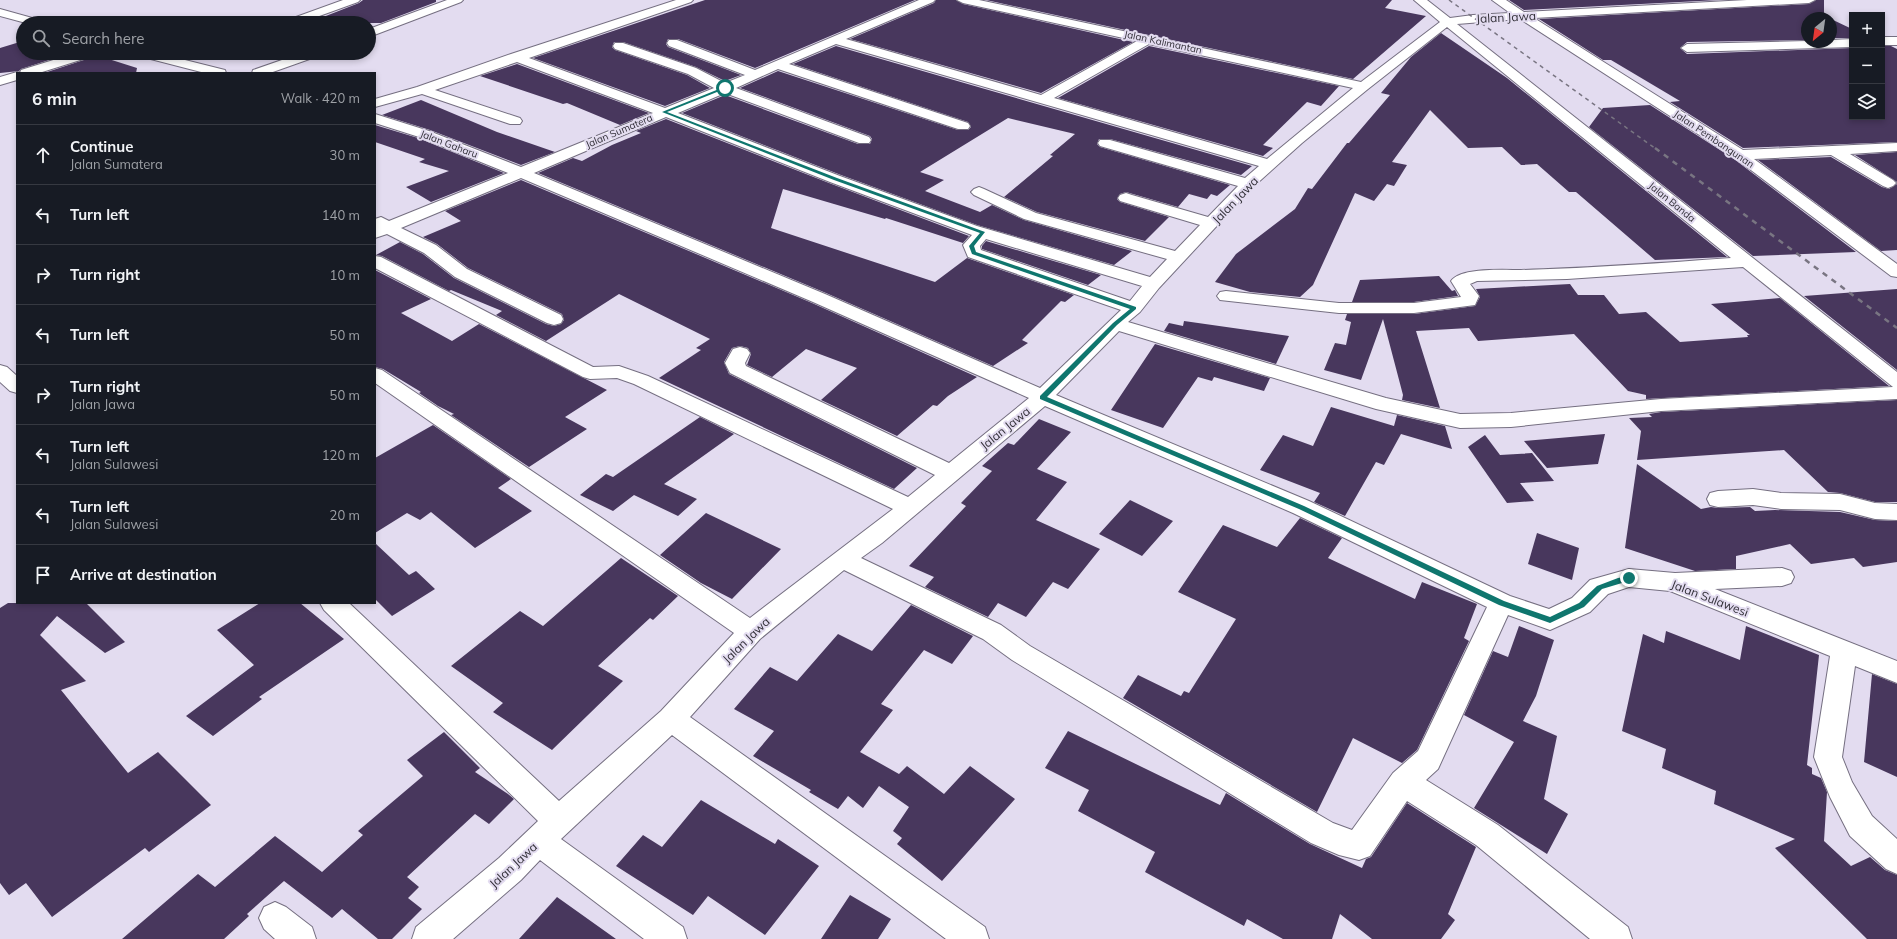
<!DOCTYPE html>
<html lang="en">
<head>
<meta charset="utf-8">
<style>
  :root { --surface:#171b24; --page:#242831; --text:#f1f3f6; --muted:#9ea1a6; --line:#363941 }
  body { margin:0; font-family:Mulish,sans-serif; background:var(--page); color:var(--text) }
  .controls { position:absolute; right:12px; top:12px; display:grid; overflow:hidden; border-radius:0px; box-shadow:0 2px 6px #0003 }
  .controls button { width:36px; height:36px; display:grid; place-items:center; padding:0; border:0; border-bottom:1px solid var(--line); background:var(--surface); color:var(--text); font:20px sans-serif }
  .compass { position:absolute; left:1801px; top:12px; width:36px; height:36px; border-radius:50%; background:var(--surface); box-shadow:0 2px 6px #0003; rotate:209deg }
  .stop { position:absolute; width:12px; height:12px; margin:-9px; border:3px solid #0f766e; border-radius:50%; background:#fff }
  .stop.end { background:#0f766e; border-color:#fff; box-shadow:0 1px 4px #0008 }
  .list { margin:0; padding:0; list-style:none }
  h2 { display:flex; justify-content:space-between; align-items:center; height:52px; margin:0; padding:0 16px; font-size:17px }
  h2 small { font-size:13px; font-weight:400; color:var(--muted) }
  .list li { display:grid; grid-template-columns:26px 1fr auto; gap:12px; align-items:center; box-sizing:border-box; height:60px; padding:0 16px; border-top:1px solid var(--line) }
  .list b { display:block; font-size:15px; white-space:nowrap }
  .list p { margin:0; font-size:13px; white-space:nowrap; color:var(--muted) }
  .list em { font-size:13px; font-style:normal; color:var(--muted) }
  .icon { flex:none; width:22px; height:22px; fill:none; stroke:currentColor; stroke-width:2; stroke-linecap:round; stroke-linejoin:round }
  .map { position:relative; flex:none; width:1897px; height:939px; overflow:hidden }
  .search { position:absolute; background:var(--surface); box-shadow:0 2px 6px #0003; left:16px; top:16px; width:360px; height:44px; display:flex; align-items:center; gap:10px; box-sizing:border-box; padding:0 14px; border-radius:22px; color:var(--muted); font-size:15px }
  .panel { position:absolute; background:var(--surface); box-shadow:0 2px 6px #0003; left:16px; top:72px; width:360px; height:532px; border-radius:0px }
  .map>svg:first-child { display:block }
</style>
</head>
<body>
<div class="map">
<svg width="1897" height="939" viewBox="0 0 1897 939">
  <rect width="100%" height="100%" fill="#e3dcf0"/>
  <!-- building -->
  <path fill="#48375d" d="M363 0H436V2L381 23H308L359 3Z
    M705 0H915L755 68 678 39H668L666 44 668 47 741 75 725 81 696 67 623 42H614L612 47 615 50 687 75 710 88 665 106 533 58Z
    M936 0H956L963 4 1133 42 1041 93 850 39 934 3Z
    M986 0H1392L1385 8 1426 16 1353 79Z
    M1509 0H1719L1524 10Z
    M1816 0H1824V16L1828 18H1807V40L1687 42 1680 48 1687 54 1852 48V117H1882V46H1891L1897 49V142L1743 148 1670 102 1680 101 1611 60H1603L1539 19 1809 4Z
    M1831 19 1852 29V38H1831Z
    M1441 33 1507 78 1727 257 1655 260 1576 192H1569L1537 164 1521 165 1502 147 1468 148 1430 110 1392 162 1407 165 1394 186 1387 184 1374 201 1355 193 1313 285 1300 297 1250 292 1215 282 1236 254 1295 209 1308 188 1312 189 1347 143H1349L1390 95 1381 93 1411 57Z
    M23 41V53H71L21 69 19 71 0 73V48Z
    M836 46 1252 166 1241 175 1110 139H1099L1097 144 1100 147 1230 185 1217 196 1211 194 1207 199 1189 194 1178 207 1126 192 1120 194 1117 199 1120 202 1169 217 1145 241 1037 212 1004 197 1053 156 1050 155 1075 134 1008 118 920 172 944 180 925 191 980 212 992 205 1024 220 1132 251 1114 265 977 225 841 175 682 113 725 95 858 144H870L872 139 870 136 740 88 778 71 958 130H968L971 127 968 122 793 64Z
    M1149 46 1339 86 1321 106 1307 102 1263 145 1273 148 1263 156 1058 98Z
    M96 55 137 68 136 73H44L93 57Z
    M517 64 649 113 620 125 567 103 563 104 480 76Z
    M421 100 497 132 555 152 521 165 430 130 382 115Z
    M1650 105 1734 159 1856 252 1753 256 1589 127 1603 108Z
    M666 119 829 183 969 236 963 243 886 218 885 219 783 189 771 228 935 282 967 258 1074 295 1065 302 1061 301 1022 340 1028 343 993 366 826 293 538 173 573 158 582 161 612 145 641 133 636 131Z
    M375 125 418 138 504 173 431 202 406 187 449 171 419 162 425 159 375 142Z
    M1897 152V182L1855 155Z
    M1831 157 1882 187 1889 189 1897 184V250L1881 251 1758 160Z
    M521 180 812 303 977 377 948 396 937 406 933 405 897 436 821 400 857 368 806 349 772 377 747 365 751 354 748 348 740 346 732 348 724 362 729 374 917 468 894 489 659 378 701 350 696 348 710 339 619 294 546 341 496 315 502 311 451 290 449 291 382 256 376 255 400 242 423 254 454 278 546 324 554 326 561 324 564 320 562 314 468 268 437 244 423 237 461 221 445 211Z
    M986 241 1101 275 1088 285 982 249V246Z
    M375 270 431 299 401 313 452 341 479 324 607 390 565 417 587 429 529 467 451 415 454 414 438 406 419 393 421 392 383 369 375 367Z
    M1439 276 1452 291 1455 290 1458 296 1414 302H1352L1360 280Z
    M1570 284 1578 295H1604L1619 314 1646 312 1680 342 1748 337 1747 335H1750L1711 304 1780 298 1889 386 1646 399V395L1628 391 1574 334 1478 341 1469 328 1416 331 1440 408 1402 400 1403 395 1383 319 1361 380 1324 370 1335 343 1346 345 1351 322 1345 320 1347 314H1414L1475 306 1480 297 1476 289Z
    M1897 289V370L1804 296Z
    M1184 321 1289 336 1276 364 1164 331 1169 323 1183 326Z
    M1155 344 1270 378 1264 391 1214 377 1212 381 1198 377 1163 428 1111 410Z
    M1897 400V502H1875L1840 493 1828 492 1784 450 1637 460 1641 431 1629 418 1652 417 1649 414 1661 412Z
    M1331 407 1394 426 1397 415 1445 426 1452 449 1401 434 1384 465 1376 462 1345 516 1314 502 1320 493 1260 470 1283 435 1313 446Z
    M700 417 734 434 664 484 697 499 678 516 634 495 613 511 580 495 606 474 613 477Z
    M1039 419 1071 432 1037 469 1067 482 1036 520 1100 549 1068 589 1053 582 1026 617 998 603 988 617 925 587 934 577 909 566 966 506 961 503 992 471 982 466 1008 443 1014 445Z
    M433 425 511 479 498 488 532 511 475 548 431 512 420 520 407 513 375 533V458Z
    M1605 434 1598 464 1547 468 1524 441Z
    M1485 435 1500 455 1532 453 1554 481 1520 483 1534 501 1507 503 1468 447Z
    M1637 464 1701 509 1711 507 1718 508 1750 507 1755 511 1775 510 1840 512 1875 520 1897 521V562L1863 567 1854 558 1811 564 1790 544 1736 556V569L1695 571 1625 548Z
    M1130 500 1173 521 1142 556 1099 534Z
    M706 513 781 549 732 599 701 583 660 555Z
    M1300 518 1342 538 1328 558 1415 599 1422 582 1477 604 1464 638 1469 641 1417 750 1402 763 1353 738 1317 812 1123 698 1138 675 1181 696 1184 691 1189 693 1236 619 1178 592 1223 525 1277 547Z
    M1537 533 1579 548 1572 580 1528 564Z
    M375 543 409 575 416 571 435 589 392 616 375 599Z
    M621 558 678 596 653 620 650 618 598 666 623 681 552 750 493 712 503 703 451 666 520 611 543 626Z
    M8 603H86L125 642 105 653 57 616 40 635 86 681 61 690 128 773 158 752 211 805 149 852 145 848 52 917 26 883 9 895 0 883V608Z
    M260 603H300L344 639 259 697 262 699 213 736 186 716 254 665 217 630Z
    M911 605 973 636 952 664 924 650 881 704 893 710 860 752 899 774 907 766 944 794 970 766 1015 799 942 881 897 844 902 838 893 831 909 807 879 786 863 808 848 796 838 809 809 792 811 790 753 756 774 731 734 709 770 667 797 681 838 634 872 651Z
    M1519 626 1554 640 1536 696 1523 721 1557 736 1544 799 1568 814 1547 854 1474 808 1514 742 1464 715 1493 651 1508 657Z
    M1746 626 1819 655 1807 765 1812 768V774L1821 778 1827 792 1824 841 1851 866 1870 857 1885 870 1897 875V939H1867L1775 848 1795 839 1714 804 1716 791 1662 768 1666 749 1622 731 1643 634 1664 643 1666 631 1740 660Z
    M1872 674 1897 684V777L1864 762Z
    M1068 731 1220 805 1226 793 1310 844 1362 868 1366 859 1371 857 1407 803 1476 847 1448 914 1455 920 1441 939H1372L1340 914 1332 939H1283L1247 919 1244 926 1145 872 1155 852 1078 811 1089 790 1045 768Z
    M444 732 480 768 475 772 508 794 514 799 489 824 475 814 407 877 419 887 408 898 422 909 392 939H378L342 909 332 918 284 881 247 914 249 916 224 939H122L198 874 215 887 275 836 322 872 363 835 358 831 423 776 407 760Z
    M701 800 775 844 778 839 819 866 765 935 708 896 693 915 616 866 643 835 662 847Z
    M850 895 891 919 878 939H821Z
    M557 897 616 939H519Z"/>
  <g fill="none" stroke-linecap="round" stroke-linejoin="round">
    <defs>
      <path id="minor" d="M343 0H360L358 2 300 23H283L285 21Z
        M447 0H463L461 2 369 37V29Z
        M676 0H693L691 2 529 58 665 108 714 88 688 74 615 49 613 46 615 43H623L696 68 725 83 745 75 669 46 667 43 669 40H677L755 70 919 0H935L933 2 846 39 1041 95 1137 41 963 3 957 0H979L1361 82 1440 22 1414 0H1427L1450 18 1473 15 1510 13 1492 0H1506L1524 12 1747 0H1815L1809 3 1534 18 1743 150 1897 143V151L1850 154 1893 180 1896 183 1893 186 1888 188 1883 186 1831 155 1754 159 1897 264V277L1891 276 1735 158 1520 19 1457 24 1897 372V399L1661 411 1511 427 1460 428 1376 409 1119 331 1056 395 1309 501 1510 596 1549 609 1572 598 1590 580 1629 569 1675 573 1782 568 1791 571 1794 577 1791 583 1782 586 1715 589 1897 661V683L1855 666 1842 757 1852 782 1872 816 1897 839V874L1886 869 1850 836 1830 797 1814 757 1830 656 1670 591 1629 587 1608 594 1590 612 1550 630 1508 615 1438 769 1426 780 1498 825 1628 927 1632 939H1590L1476 845 1407 801 1370 856 1359 860 1339 855 1311 843 1012 660 983 639 844 570 760 639 690 717 985 927 989 939H946L672 735 561 839 683 927 687 939H644L540 860 521 880 453 939H412L416 927 499 858 538 821 324 610 320 603H349L559 801 661 711 734 633 375 383V368L382 370 750 618 893 509 634 384 617 378 590 379 583 377 375 268V256L381 257 593 367 619 366 648 376 908 497 935 475 730 373 725 363 733 349 740 347 747 349 750 353 745 363 746 366 949 463 1029 398 813 302 521 178 401 228 436 245 467 269 561 315 563 319 561 323 554 325 547 323 455 277 424 253 387 234 375 238V219L381 217 389 221 508 173 419 137 375 123V114L429 131 521 167 653 113 517 62 435 90 520 118 522 121 520 124H510L422 94 375 107V99L417 87 511 54ZM1447 27 1731 258C1662 263 1592 268 1521 270 1505 270 1461 267 1451 281L1461 297 1414 303H1339L1226 291 1220 292 1217 296 1220 300 1339 313H1414L1475 305 1479 296 1470 284 1477 281 1567 279 1743 267 1893 387 1661 399 1511 413 1460 414 1386 398 1128 322 1140 312 1159 288 1253 187 1302 143 1368 89ZM836 44 1259 166 1245 178 1110 140H1100L1098 143 1100 146 1238 186 1208 217 1132 195 1126 193 1120 195 1118 198 1120 201 1200 225 1175 251 1036 213 984 189 979 187 974 189 971 192 974 195 1024 219 1167 259 1150 277 977 226 840 176 678 113 725 93 859 143H869L871 140 869 137 736 88 778 69 958 129H968L970 126 968 123 789 64ZM1149 44 1353 88 1267 159 1054 98ZM666 117 830 182 972 235 963 245 968 257 1121 310 1040 388 825 294 534 173ZM986 239 1142 286 1130 301 981 250 980 246ZM1045 406 1293 513 1487 607 1418 751 1393 773 1352 830 1333 823 1030 646 1001 625 861 558 882 543Z
        M0 9 43 21 45 23H26L0 16Z
        M1882 37H1897V45H1882Z
        M1852 39V47L1687 52 1681 48 1687 44 1807 41 1831 42V40Z
        M76 53H95L93 56 39 73H17V80L0 85V77L17 72 20 73 21 70Z
        M137 53H157L225 70 226 73H205L139 56Z
        M302 53H320L318 56 270 73H252L253 70Z
        M0 365 7 367 17 376V393L10 391 0 382Z
        M1753 489 1781 493 1840 494 1875 503 1897 504V520L1875 519 1840 510 1781 509 1753 505 1718 507 1710 505 1707 499 1710 493 1718 491Z
        M275 902 286 907 312 927 316 939H275L264 929 259 918 264 907Z"/>
    </defs>
    <!-- minor casing -->
    <use href="#minor" stroke="#756f81" stroke-width="2"/>
    <!-- minor -->
    <use href="#minor" fill="#fff" fill-rule="evenodd"/>
    <!-- rail-far1 -->
    <path stroke="#797582" stroke-width="1.5" stroke-dasharray="4 4" stroke-linecap="butt" d="M1449 0 1656 149"/>
    <!-- rail -->
    <path stroke="#797582" stroke-width="2.5" stroke-dasharray="5.5 5.5" stroke-linecap="butt" d="M1655 148 1897 328"/>
  </g>
  <!-- route -->
  <path fill="#0f766e" d="M724 87 727 88 667 112 837 178 985 232 974 246 976 252 1136 307V309L1117 325 1047 397 1304 506 1504 601 1550 617 1579 603 1597 586 1618 578 1629 576 1633 578 1632 580 1602 589 1584 607 1550 623 1499 605 1299 509 1040 399V396L1113 323 1130 309 972 254 969 246 980 233 834 180 662 112Z"/>
  <g text-anchor="middle" dominant-baseline="central" stroke-width="4" stroke-linejoin="round" paint-order="stroke">
    <!-- far-street labels -->
    <g font-size="10" fill="#323038" stroke="#e3dcf0">
      <text transform="translate(1163 42) rotate(12)">Jalan Kalimantan</text>
      <text transform="translate(619 131) rotate(-23)">Jalan Sumatera</text>
      <text transform="translate(1714 139) rotate(34)">Jalan Pembangunan</text>
      <text transform="translate(449 144) rotate(21)">Jalan Gaharu</text>
      <text transform="translate(1672 202) rotate(39)">Jalan Banda</text>
    </g>
    <!-- street labels -->
    <g font-size="12" fill="#323038" stroke="#e3dcf0">
      <text transform="translate(1506 17) rotate(-3)">Jalan Jawa</text>
      <text transform="translate(1235 200) rotate(-46)">Jalan Jawa</text>
      <text transform="translate(1005 428) rotate(-39)">Jalan Jawa</text>
      <text transform="translate(1710 598) rotate(21)">Jalan Sulawesi</text>
      <text transform="translate(746 640) rotate(-44)">Jalan Jawa</text>
      <text transform="translate(513 865) rotate(-43)">Jalan Jawa</text>
    </g>
  </g>
</svg>
<div class="controls">
<button>+</button>
<button>−</button>
<button><svg class="icon" aria-label="layers" viewBox="0 0 24 24"><path d="M12 4l9 5-9 5-9-5zM3 14l9 5 9-5"/></svg></button>
</div>
<svg class="compass" viewBox="-18 -18 36 36"><path d="M0-13l5 13h-10z" fill="#e53935"/><path d="M0 13l5-13h-10z" fill="#9ea1a6"/></svg>
<div class="stop" style="left:725px;top:88px"></div>
<div class="stop end" style="left:1629px;top:578px"></div>
<div class="search"><svg class="icon" aria-label="search" viewBox="0 0 24 24"><circle cx="10" cy="10" r="6"/><path d="M15 15l6 6"/></svg>Search here</div>
<section class="panel">
<h2>6 min<small>Walk · 420 m</small></h2>
<ul class="list">
<li><svg class="icon" aria-label="ahead" viewBox="0 0 24 24"><path d="M12 20V5M6 11l6-6 6 6"/></svg><div><b>Continue</b><p>Jalan Sumatera</p></div><em>30 m</em></li>
<li><svg class="icon" aria-label="left" viewBox="0 0 24 24"><path d="M17 20v-9H6M10 6l-5 5 5 5"/></svg><div><b>Turn left</b></div><em>140 m</em></li>
<li><svg class="icon" aria-label="right" viewBox="0 0 24 24"><path d="M7 20v-9h11M14 6l5 5-5 5"/></svg><div><b>Turn right</b></div><em>10 m</em></li>
<li><svg class="icon" aria-label="left" viewBox="0 0 24 24"><path d="M17 20v-9H6M10 6l-5 5 5 5"/></svg><div><b>Turn left</b></div><em>50 m</em></li>
<li><svg class="icon" aria-label="right" viewBox="0 0 24 24"><path d="M7 20v-9h11M14 6l5 5-5 5"/></svg><div><b>Turn right</b><p>Jalan Jawa</p></div><em>50 m</em></li>
<li><svg class="icon" aria-label="left" viewBox="0 0 24 24"><path d="M17 20v-9H6M10 6l-5 5 5 5"/></svg><div><b>Turn left</b><p>Jalan Sulawesi</p></div><em>120 m</em></li>
<li><svg class="icon" aria-label="left" viewBox="0 0 24 24"><path d="M17 20v-9H6M10 6l-5 5 5 5"/></svg><div><b>Turn left</b><p>Jalan Sulawesi</p></div><em>20 m</em></li>
<li><svg class="icon" aria-label="arrive" viewBox="0 0 24 24"><path d="M6 21V4h12l-3 4 3 4H6"/></svg><div><b>Arrive at destination</b></div></li>
</ul>
</section>
</div>
</body>
</html>
